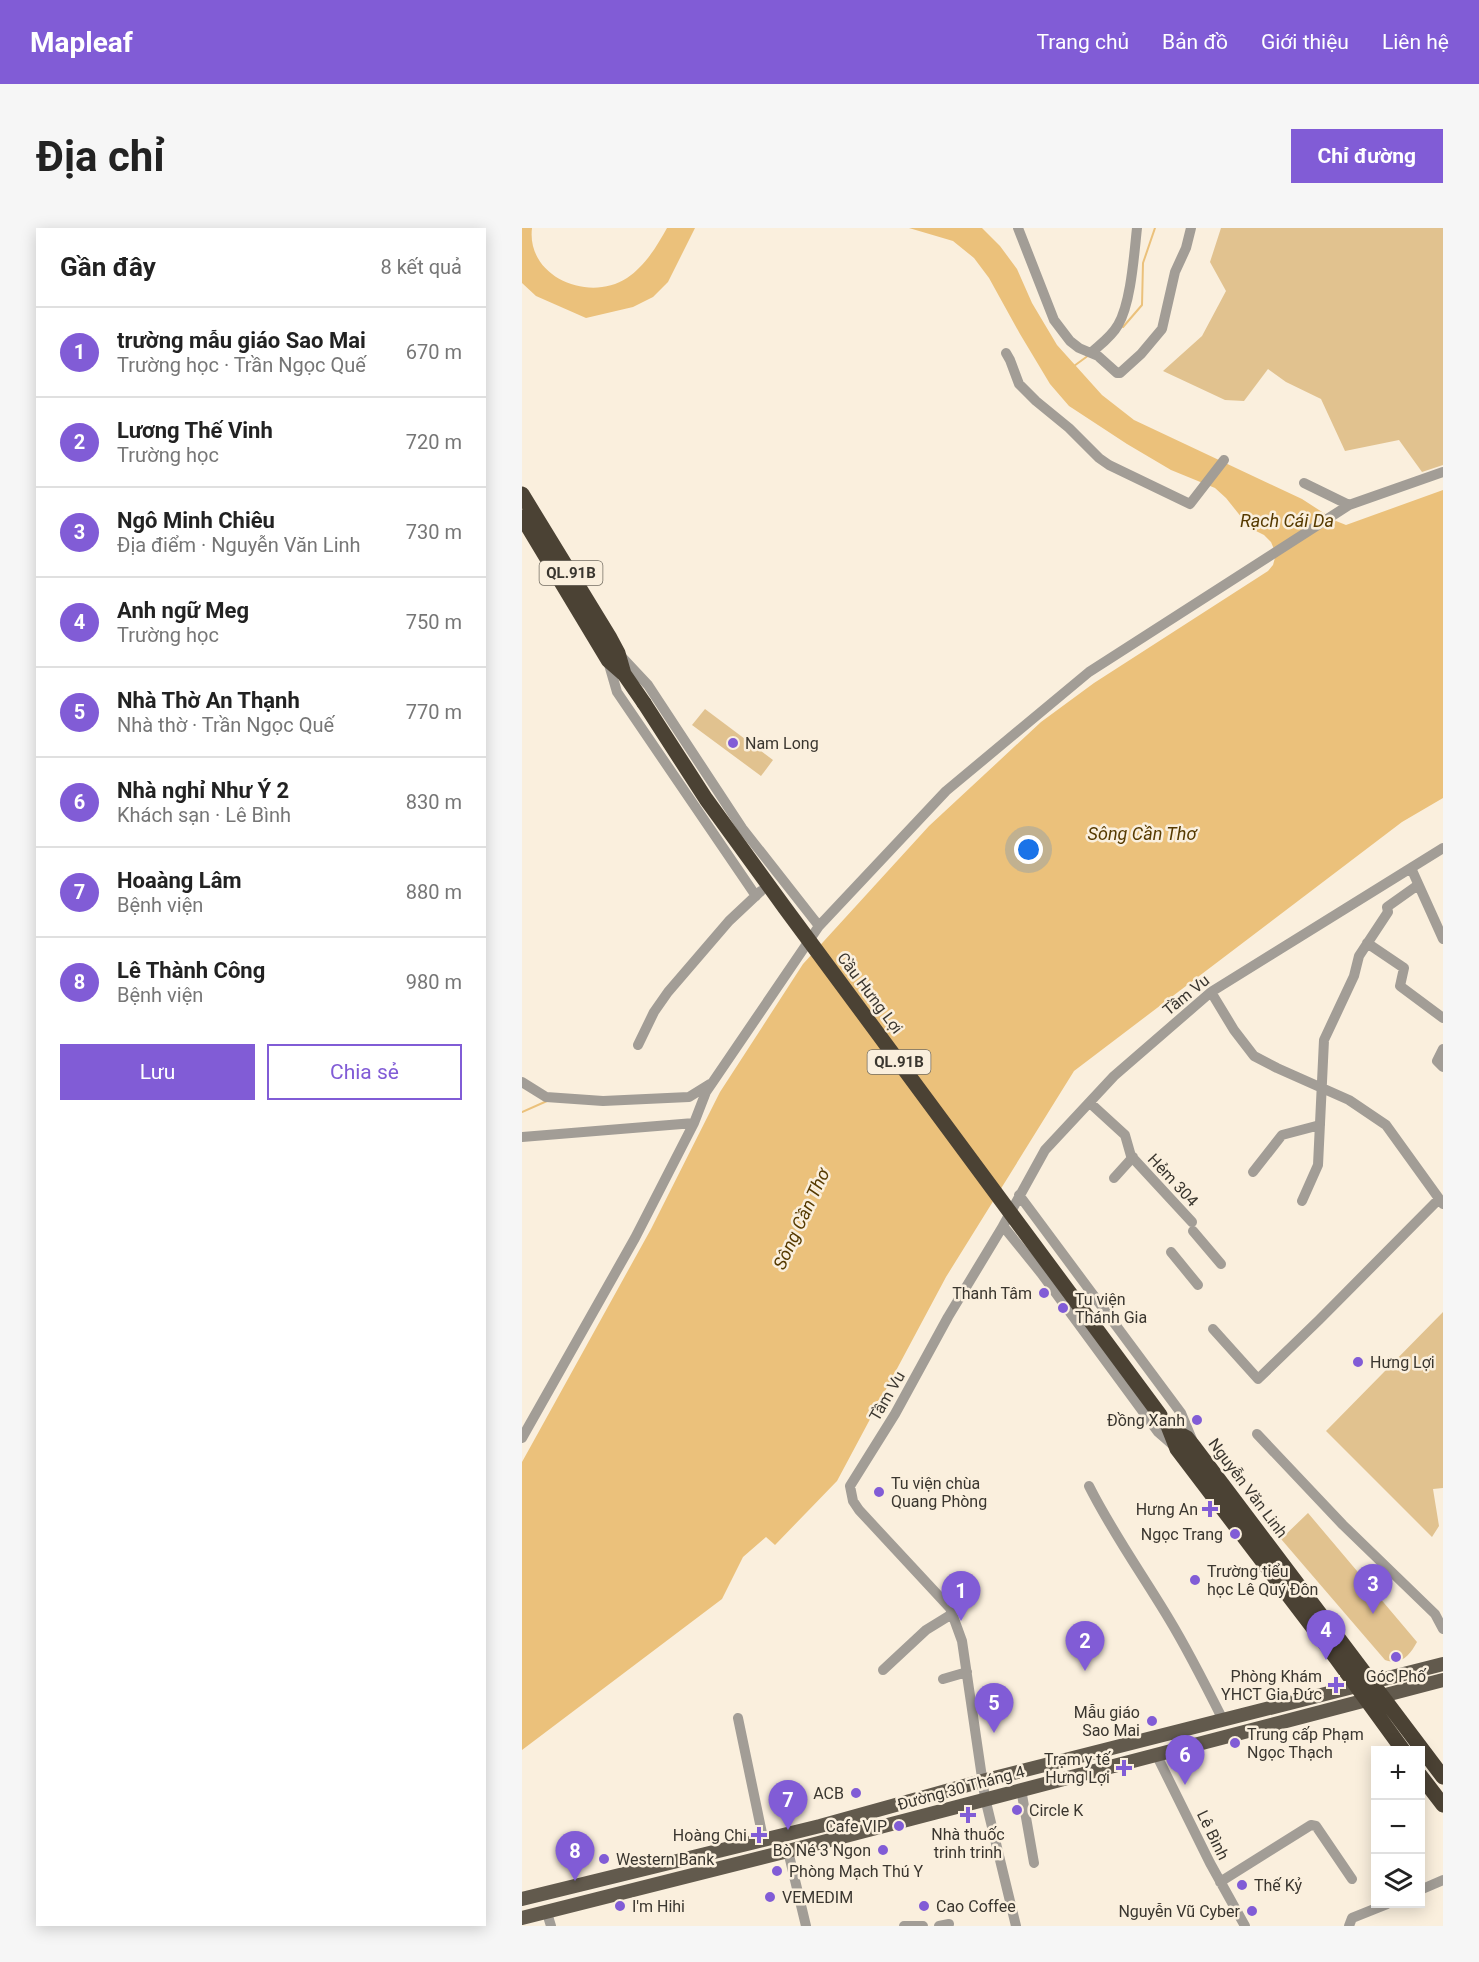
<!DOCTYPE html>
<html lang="vi">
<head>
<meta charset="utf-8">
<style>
  :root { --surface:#fff; --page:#f6f6f6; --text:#222; --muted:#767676; --line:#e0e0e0; --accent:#815cd6 }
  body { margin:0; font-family:Roboto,sans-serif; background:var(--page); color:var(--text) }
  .controls { position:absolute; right:18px; bottom:18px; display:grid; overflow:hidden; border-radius:0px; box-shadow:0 3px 15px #0003 }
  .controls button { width:54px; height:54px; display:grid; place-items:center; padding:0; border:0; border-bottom:2px solid var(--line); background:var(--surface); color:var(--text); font:30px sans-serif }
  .you { position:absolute; left:507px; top:622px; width:21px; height:21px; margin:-15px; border:4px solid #fff; border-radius:50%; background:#1a73e8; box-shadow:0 0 0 9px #1a73e833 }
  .badge { display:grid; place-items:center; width:39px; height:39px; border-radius:50%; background:var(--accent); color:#fff; font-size:20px; font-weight:700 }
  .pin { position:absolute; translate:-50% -50px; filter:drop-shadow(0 2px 3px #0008) }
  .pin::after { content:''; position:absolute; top:32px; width:21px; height:18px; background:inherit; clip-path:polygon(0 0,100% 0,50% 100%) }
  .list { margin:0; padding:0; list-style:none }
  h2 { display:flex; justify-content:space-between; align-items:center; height:78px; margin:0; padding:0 24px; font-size:26px }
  h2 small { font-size:20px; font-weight:400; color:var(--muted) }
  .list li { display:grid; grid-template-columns:39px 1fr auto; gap:18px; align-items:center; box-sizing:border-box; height:90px; padding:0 24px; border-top:2px solid var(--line) }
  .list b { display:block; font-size:22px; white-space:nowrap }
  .list p { margin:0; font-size:20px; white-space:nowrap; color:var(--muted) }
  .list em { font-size:20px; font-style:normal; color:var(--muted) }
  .actions { display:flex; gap:12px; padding:18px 24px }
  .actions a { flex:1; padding:14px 0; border:2px solid var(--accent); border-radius:0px; text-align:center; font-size:21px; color:var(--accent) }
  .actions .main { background:var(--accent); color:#fff }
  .icon { flex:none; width:33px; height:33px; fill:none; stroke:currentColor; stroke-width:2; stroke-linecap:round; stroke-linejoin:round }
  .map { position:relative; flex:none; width:921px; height:1698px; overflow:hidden; border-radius:0px }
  header { display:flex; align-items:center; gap:36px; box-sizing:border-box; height:84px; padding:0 30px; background:var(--accent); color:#fff }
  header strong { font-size:28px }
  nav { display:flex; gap:33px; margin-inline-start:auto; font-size:21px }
  .intro { display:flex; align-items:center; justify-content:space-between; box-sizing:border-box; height:144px; padding:0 36px }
  h1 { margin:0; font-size:42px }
  .button { padding:15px 27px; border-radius:0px; background:var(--accent); color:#fff; font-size:21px; font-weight:700 }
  main { display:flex; gap:36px; padding:0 36px }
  aside { flex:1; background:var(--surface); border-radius:0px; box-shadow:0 3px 15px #0003 }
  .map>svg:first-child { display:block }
</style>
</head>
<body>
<header>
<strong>Mapleaf</strong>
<nav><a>Trang chủ</a><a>Bản đồ</a><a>Giới thiệu</a><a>Liên hệ</a></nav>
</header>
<div class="intro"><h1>Địa chỉ</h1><a class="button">Chỉ đường</a></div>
<main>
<aside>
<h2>Gần đây<small>8 kết quả</small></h2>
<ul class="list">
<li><span class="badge">1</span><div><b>trường mẫu giáo Sao Mai</b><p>Trường học · Trần Ngọc Quế</p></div><em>670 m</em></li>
<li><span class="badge">2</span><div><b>Lương Thế Vinh</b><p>Trường học</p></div><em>720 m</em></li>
<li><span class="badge">3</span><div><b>Ngô Minh Chiêu</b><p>Địa điểm · Nguyễn Văn Linh</p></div><em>730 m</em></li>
<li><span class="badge">4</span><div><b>Anh ngữ Meg</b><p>Trường học</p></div><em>750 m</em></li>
<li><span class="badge">5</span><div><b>Nhà Thờ An Thạnh</b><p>Nhà thờ · Trần Ngọc Quế</p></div><em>770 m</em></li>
<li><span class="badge">6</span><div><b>Nhà nghỉ Như Ý 2</b><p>Khách sạn · Lê Bình</p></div><em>830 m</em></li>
<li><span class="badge">7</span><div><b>Hoaàng Lâm</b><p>Bệnh viện</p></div><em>880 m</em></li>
<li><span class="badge">8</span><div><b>Lê Thành Công</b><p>Bệnh viện</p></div><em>980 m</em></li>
</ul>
<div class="actions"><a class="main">Lưu</a><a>Chia sẻ</a></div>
</aside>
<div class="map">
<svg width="921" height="1698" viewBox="0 0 921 1698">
  <rect width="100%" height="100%" fill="#faefdd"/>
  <!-- green -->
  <path fill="#e1c28f" d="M699 0H921V237L900 244 877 212 823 223 799 171 764 154 746 141 722 173 703 172 641 143 680 108 704 63 688 34Z
    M183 481 251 532 239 548 170 497Z
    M921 1084V1260L911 1261 917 1298 910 1309 804 1203Z
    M786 1285 895 1414C888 1427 879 1438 863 1432L759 1311Z"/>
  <!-- water -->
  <path fill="#ebc17b" d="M0 0H10C4 49 67 75 105 50 123 38 135 18 145 0H173L146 54 131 69 111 79 64 90 14 68 0 55Z
    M387 0H460L478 18 495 41 510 75 535 117 580 167 612 192 780 271 814 293 824 297 921 262V570L880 594 552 843 424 1049 315 1253 253 1317 244 1309 221 1329 200 1371 0 1522V1234L129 1001 198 864 281 736 407 598 519 494 572 455 746 343 751 337 754 326 749 314 742 307 728 300 704 270 693 260 649 242 605 216 547 178 528 156 498 106 467 50 452 30 431 13Z"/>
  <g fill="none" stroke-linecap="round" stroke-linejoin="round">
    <!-- stream -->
    <path stroke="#ebc17b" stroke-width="2" d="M601 99 620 77 621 35 633 0
      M552 138 567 127
      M0 884 25 873"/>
    <!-- minor -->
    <path stroke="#a29d96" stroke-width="10" d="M496 0 532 92 548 113 557 120 576 128 595 145H598L619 126 640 101 653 44 664 20 669 0
      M570 124C579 116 590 108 596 97 609 75 612 27 615 0
      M484 125 488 132 497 156 514 173 547 200 577 230 587 237 668 276 702 232
      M782 255 827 277 921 244
      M96 425 126 457 220 600 297 698
      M86 433 95 464 234 668
      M889 640 921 711
      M845 715 882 740 878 758 921 790
      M689 764 712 802 732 828 755 840 827 872 864 897 921 976
      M116 817 132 784 146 764 207 693 239 663
      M921 821 915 833 921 839
      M0 854 24 869 81 873 167 869 188 856
      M568 875 603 907 609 928 670 994
      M0 909 172 895
      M731 944 760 907 798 897
      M592 950 611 929
      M497 967 659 1185 671 1214
      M780 973 796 937 802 812 832 748 837 728 866 684 865 679 896 657
      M481 998 519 1045 636 1204 652 1218
      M671 1003 699 1036
      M649 1024 676 1057
      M691 1101 736 1151 797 1092 917 971
      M735 1206 821 1297 913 1386 921 1401
      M0 1210 113 1010 172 895 184 864 297 698 424 563 567 444 827 277
      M567 1258C590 1304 620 1346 647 1391 667 1424 684 1458 701 1492
      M361 1442 404 1402 430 1386
      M421 1451 445 1444
      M216 1490 241 1610
      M635 1528 688 1635 723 1698
      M499 1561 512 1635
      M266 1623 284 1698
      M698 1654 789 1597 794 1598 830 1651
      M898 1662 921 1652
      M25 1685 29 1698
      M382 1698H401
      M417 1698 427 1696
      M494 1698 463 1570 440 1413 428 1380 337 1282 331 1273 328 1258 373 1186 426 1089 481 998 523 922 592 848 689 764 921 620
      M827 1698 830 1690 865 1676"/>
    <!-- major -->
    <path stroke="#625a4d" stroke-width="14" d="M0 1671 298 1598 460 1553 921 1436
      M0 1690 266 1623 921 1452"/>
    <!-- highway -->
    <path stroke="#4b4234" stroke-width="15" d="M0 266 88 410 96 425 102 446
      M0 289 86 432 102 446 122 475
      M646 1198 655 1221 814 1430 881 1522
      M648 1201 665 1210 673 1220 921 1549
      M898 1547 921 1577"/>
    <!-- highway-bridge -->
    <path stroke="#4b4234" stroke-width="15" d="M122 475 184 571 263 680 638 1187"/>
  </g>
  <!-- markers -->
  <g fill="#815cd6" stroke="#faefdd" stroke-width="2">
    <circle cx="211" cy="515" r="6"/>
    <circle cx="522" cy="1065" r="6"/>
    <circle cx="541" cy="1080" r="6"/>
    <circle cx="836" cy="1134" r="6"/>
    <circle cx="675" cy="1192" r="6"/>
    <circle cx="357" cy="1264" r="6"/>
    <path d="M685 1272h6v6h6v6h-6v6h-6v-6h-6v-6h6z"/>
    <circle cx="713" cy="1306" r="6"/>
    <circle cx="673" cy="1352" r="6"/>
    <circle cx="874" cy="1429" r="6"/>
    <path d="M811 1448h6v6h6v6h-6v6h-6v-6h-6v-6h6z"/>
    <circle cx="630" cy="1493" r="6"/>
    <circle cx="713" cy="1515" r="6"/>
    <path d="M599 1531h6v6h6v6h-6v6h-6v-6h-6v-6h6z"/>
    <circle cx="334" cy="1565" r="6"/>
    <circle cx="495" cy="1582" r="6"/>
    <path d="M443 1578h6v6h6v6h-6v6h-6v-6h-6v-6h6z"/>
    <circle cx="377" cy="1598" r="6"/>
    <path d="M234 1598h6v6h6v6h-6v6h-6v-6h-6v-6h6z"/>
    <circle cx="361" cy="1622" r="6"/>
    <circle cx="82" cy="1631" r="6"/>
    <circle cx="255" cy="1643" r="6"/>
    <circle cx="720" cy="1657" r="6"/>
    <circle cx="248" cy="1669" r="6"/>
    <circle cx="98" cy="1678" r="6"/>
    <circle cx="402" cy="1678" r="6"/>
    <circle cx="730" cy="1683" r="6"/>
  </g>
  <g text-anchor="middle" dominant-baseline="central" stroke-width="5" stroke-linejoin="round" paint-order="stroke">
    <!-- shield labels -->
    <g fill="#faefdd" stroke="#746e63" stroke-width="1.5">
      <rect x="17.5" y="333" width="63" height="24" rx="4.5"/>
      <rect x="345.5" y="822" width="63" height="24" rx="4.5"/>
    </g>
    <g font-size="15" font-weight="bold" fill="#3a362f">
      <text x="49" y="345">QL.91B</text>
      <text x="377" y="834">QL.91B</text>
    </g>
    <!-- poi labels -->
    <g font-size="16" fill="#3a362f" stroke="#faefdd" text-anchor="start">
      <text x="223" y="515">Nam Long</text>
      <text x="510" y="1065" text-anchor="end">Thanh Tâm</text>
      <text x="553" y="1071">Tu viện<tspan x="553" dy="18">Thánh Gia</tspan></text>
      <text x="848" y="1134">Hưng Lợi</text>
      <text x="663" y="1192" text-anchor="end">Đồng Xanh</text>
      <text x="369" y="1255">Tu viện chùa<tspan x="369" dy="18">Quang Phòng</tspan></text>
      <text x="676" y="1281" text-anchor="end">Hưng An</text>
      <text x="701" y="1306" text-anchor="end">Ngọc Trang</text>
      <text x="685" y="1343">Trường tiểu<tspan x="685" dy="18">học Lê Quý Đôn</tspan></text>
      <text x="800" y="1448" text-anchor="end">Phòng Khám<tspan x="800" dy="18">YHCT Gia Đức</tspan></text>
      <text x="874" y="1448" text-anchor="middle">Góc Phố</text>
      <text x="618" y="1484" text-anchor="end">Mẫu giáo<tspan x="618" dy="18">Sao Mai</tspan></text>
      <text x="725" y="1506">Trung cấp Phạm<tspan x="725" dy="18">Ngọc Thạch</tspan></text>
      <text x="588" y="1531" text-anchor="end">Trạm y tế<tspan x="588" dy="18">Hưng Lợi</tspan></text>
      <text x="322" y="1565" text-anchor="end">ACB</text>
      <text x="507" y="1582">Circle K</text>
      <text x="365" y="1598" text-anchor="end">Cafe VIP</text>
      <text x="446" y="1606" text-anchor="middle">Nhà thuốc<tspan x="446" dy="18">trinh trinh</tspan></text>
      <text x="225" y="1607" text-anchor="end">Hoàng Chi</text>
      <text x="349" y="1622" text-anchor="end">Bò Né 3 Ngon</text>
      <text x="94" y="1631">Western Bank</text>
      <text x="267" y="1643">Phòng Mạch Thú Y</text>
      <text x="732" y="1657">Thế Kỷ</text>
      <text x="260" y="1669">VEMEDIM</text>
      <text x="110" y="1678">I'm Hihi</text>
      <text x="414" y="1678">Cao Coffee</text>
      <text x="718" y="1683" text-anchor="end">Nguyễn Vũ Cyber</text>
    </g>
    <!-- street labels -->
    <g font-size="16" fill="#3a362f" stroke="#faefdd">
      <text transform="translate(348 765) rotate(53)">Cầu Hưng Lợi</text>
      <text transform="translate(664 767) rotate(-39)">Tầm Vu</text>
      <text transform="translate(651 952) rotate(47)">Hẻm 304</text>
      <text transform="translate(365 1168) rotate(-60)">Tầm Vu</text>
      <text transform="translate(726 1260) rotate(53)">Nguyễn Văn Linh</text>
      <text transform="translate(439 1560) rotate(-15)">Đường 30 Tháng 4</text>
      <text transform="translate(691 1607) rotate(64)">Lê Bình</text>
    </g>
    <!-- water labels -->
    <g font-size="18" font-style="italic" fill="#563a00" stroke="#faefdd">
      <text x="765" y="292">Rạch Cái Da</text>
      <text x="620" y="605">Sông Cần Thơ</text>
      <text transform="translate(279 991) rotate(-65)">Sông Cần Thơ</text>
    </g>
  </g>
</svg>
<div class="controls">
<button>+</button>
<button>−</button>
<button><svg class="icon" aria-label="layers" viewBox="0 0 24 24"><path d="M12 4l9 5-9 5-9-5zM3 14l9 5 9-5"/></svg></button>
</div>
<div class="you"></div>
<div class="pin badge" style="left:439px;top:1393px">1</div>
<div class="pin badge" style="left:563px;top:1443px">2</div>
<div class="pin badge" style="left:851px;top:1386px">3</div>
<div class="pin badge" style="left:804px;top:1432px">4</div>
<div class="pin badge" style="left:472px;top:1505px">5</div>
<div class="pin badge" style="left:663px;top:1557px">6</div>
<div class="pin badge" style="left:266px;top:1602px">7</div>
<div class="pin badge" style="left:53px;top:1653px">8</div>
</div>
</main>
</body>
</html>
